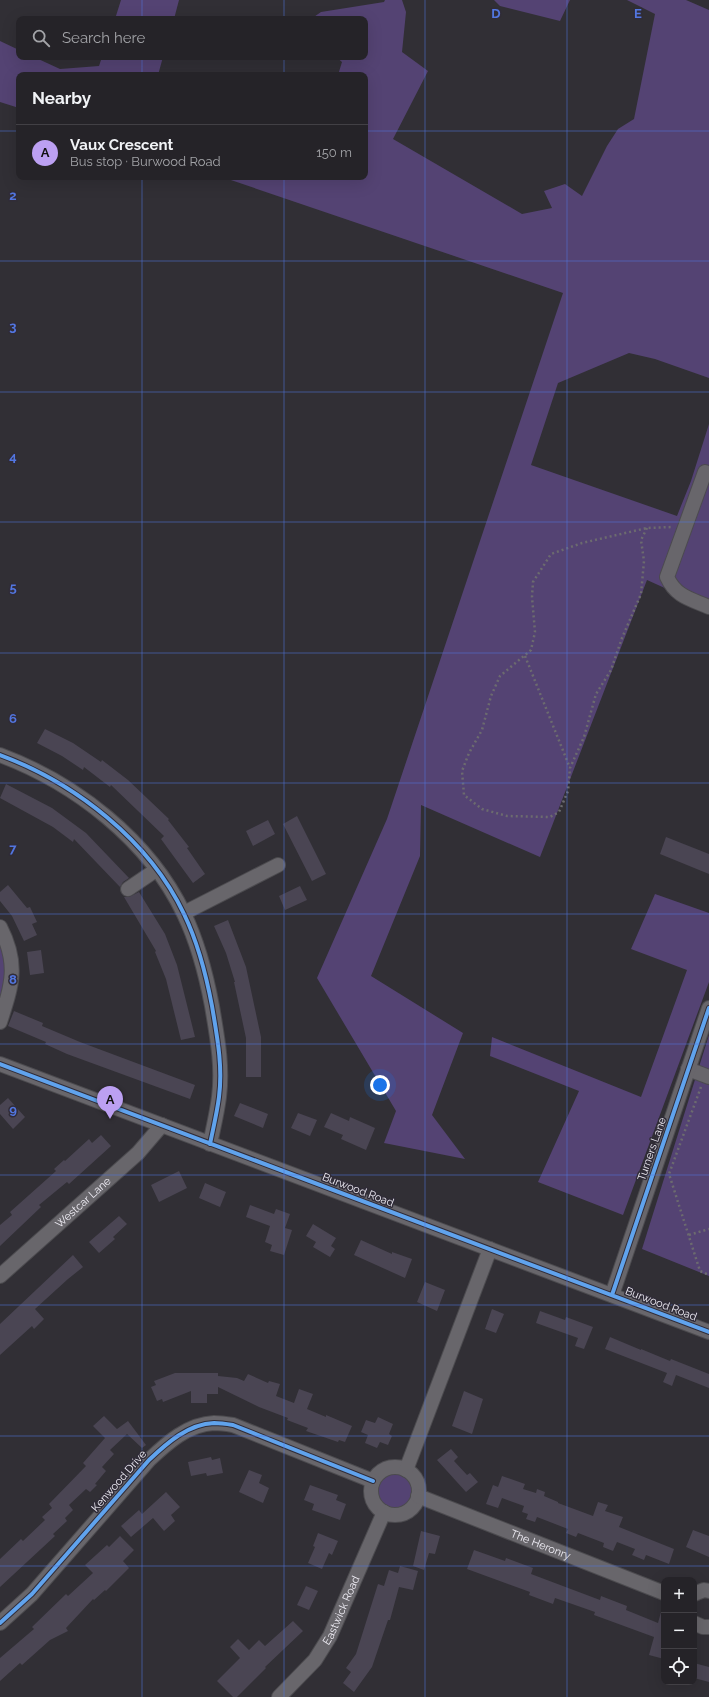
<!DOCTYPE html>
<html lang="en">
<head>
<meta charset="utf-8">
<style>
  :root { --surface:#252328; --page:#312f34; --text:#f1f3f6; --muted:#a3a4a8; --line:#424045; --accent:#bca0f2 }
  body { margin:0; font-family:Raleway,sans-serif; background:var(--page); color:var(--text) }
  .controls { position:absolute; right:12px; bottom:12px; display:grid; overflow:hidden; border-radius:8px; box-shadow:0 4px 16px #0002 }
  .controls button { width:36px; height:36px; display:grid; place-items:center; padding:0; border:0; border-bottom:1px solid var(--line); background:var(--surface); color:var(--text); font:20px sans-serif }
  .you { position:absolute; left:380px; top:1085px; width:14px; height:14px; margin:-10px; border:3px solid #fff; border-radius:50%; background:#1a73e8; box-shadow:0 0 0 6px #1a73e833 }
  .badge { display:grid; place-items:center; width:26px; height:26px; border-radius:50%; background:var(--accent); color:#111; font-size:13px; font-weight:700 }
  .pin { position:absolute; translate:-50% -33px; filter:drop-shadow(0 1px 2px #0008) }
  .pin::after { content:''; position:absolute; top:21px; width:14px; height:12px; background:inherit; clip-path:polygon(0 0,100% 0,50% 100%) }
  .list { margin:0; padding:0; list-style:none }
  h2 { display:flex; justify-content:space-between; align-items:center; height:52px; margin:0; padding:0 16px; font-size:17px }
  h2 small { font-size:13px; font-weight:400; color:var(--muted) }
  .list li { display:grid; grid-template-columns:26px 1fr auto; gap:12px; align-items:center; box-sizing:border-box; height:56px; padding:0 16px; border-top:1px solid var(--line) }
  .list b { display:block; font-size:15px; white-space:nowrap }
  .list p { margin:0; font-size:13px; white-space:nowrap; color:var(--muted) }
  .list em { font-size:13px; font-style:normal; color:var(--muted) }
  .icon { flex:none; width:22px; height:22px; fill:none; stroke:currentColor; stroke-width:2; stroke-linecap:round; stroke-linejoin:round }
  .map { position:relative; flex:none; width:709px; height:1697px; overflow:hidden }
  .search { position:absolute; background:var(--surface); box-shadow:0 4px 16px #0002; left:16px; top:16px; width:352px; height:44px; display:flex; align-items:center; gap:10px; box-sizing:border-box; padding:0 14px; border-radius:8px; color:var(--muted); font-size:15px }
  .panel { position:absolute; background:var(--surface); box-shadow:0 4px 16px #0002; left:16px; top:72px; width:352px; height:108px; border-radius:8px }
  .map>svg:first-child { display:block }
</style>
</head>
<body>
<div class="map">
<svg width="709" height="1697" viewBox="0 0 709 1697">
  <rect width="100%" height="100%" fill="#312f35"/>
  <!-- green -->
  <path fill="#544373" d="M121 0H179L174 19H115Z
    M385 0H402L406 12 402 52 428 71 393 139 522 214 552 208 544 191 565 184 582 196 607 146 618 129 634 119 655 14 627 0H686L709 10V378L655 359 629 353 558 383 531 465 677 516 691 481 709 424V608L647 580 540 857 421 805 420 856 371 976 463 1033 432 1115 465 1159 384 1143 396 1111 317 978 387 819 563 293 222 177H365V75H338L342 62 336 57H365V19H311L321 12 384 2Z
    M494 0H570L560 21 500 6Z
    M0 41 19 50V57H34L60 69 99 66 102 57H163L158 75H19V108L0 102Z
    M655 894 709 913V982L623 1215 538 1182 579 1091 490 1056 492 1037 641 1097 687 970 631 949Z
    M0 939 8 981 0 1005Z
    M709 1035V1276L642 1249Z
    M392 1470C398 1472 407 1474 411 1480 424 1498 400 1522 380 1504 376 1501 374 1495 375 1490 376 1480 383 1475 392 1470Z"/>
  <!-- building -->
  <path fill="#4a4553" d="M45 729 73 743 101 762 102 760 128 780 169 819 168 820 189 847 187 848 205 874 193 883 161 839 164 836 111 785 110 787 84 767 83 770 62 756 37 743Z
    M6 784 52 808 86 833 129 878 123 882 120 887 74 839 73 842 53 827 0 798Z
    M297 816 326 874 312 881 283 824Z
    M268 820 275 834 253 846 246 831Z
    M666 837 709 854V874L660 854Z
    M8 885 27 908 30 907 37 922 32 924 37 935 24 941 12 916 0 901V892Z
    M300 886 307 900 285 910 279 896Z
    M139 892 165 934 177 965 195 1037 181 1040 166 979 155 952 156 951 124 897H129Z
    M228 920 246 967 261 1037V1077H246V1038L234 982H235L226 953 214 926Z
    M41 950 44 973 30 975 27 952Z
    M14 1011 43 1023 42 1026 80 1042 195 1085 190 1099 67 1054 45 1044 46 1042 8 1026Z
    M8 1098 25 1117 13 1129 0 1114V1105Z
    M240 1103 268 1114 263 1128 234 1116Z
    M298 1113 317 1120 310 1136 291 1128Z
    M331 1113 349 1121 350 1117 375 1128 366 1150 341 1139 343 1135 324 1127Z
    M101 1135 111 1146 69 1184 67 1182 39 1205 41 1207 0 1246V1225L12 1215 10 1212 56 1171 54 1169 64 1160 65 1161 89 1139 92 1143Z
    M179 1171 187 1188 159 1202 151 1185Z
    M205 1183 226 1192 220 1207 199 1198Z
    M250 1205 274 1214 276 1209 290 1214 285 1228 292 1230 284 1255 270 1251 272 1245 265 1242 270 1226 246 1217Z
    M119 1216 127 1224 113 1237 115 1239 99 1253 89 1242Z
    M313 1224 336 1238 331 1246 335 1249 330 1257 313 1247 316 1242 306 1236Z
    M361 1240 392 1254V1252L412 1259 405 1278 354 1255Z
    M73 1255 83 1267 68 1279 35 1309 44 1319 34 1329 32 1326 0 1355V1324Z
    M425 1282 445 1290 437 1311 417 1302Z
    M492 1309 504 1314 496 1333 485 1329Z
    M540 1311 565 1320 566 1317 593 1327 584 1349 575 1346 578 1338 536 1323Z
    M610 1337 641 1350V1349L670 1361 671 1359 709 1374V1388L676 1375 672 1386 663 1382 667 1373 605 1349Z
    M175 1373H218V1376L237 1378 244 1381 248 1374 268 1383 269 1381 280 1384 276 1396 294 1403 299 1389 313 1394 307 1409 326 1417V1415L352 1426 345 1442 339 1440 338 1442 306 1431 308 1428 287 1420 288 1418 259 1407 218 1387V1394H207V1403H191V1391L163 1402 162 1399 157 1401 151 1387 156 1385 154 1381Z
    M464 1391 483 1399 472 1434 452 1426Z
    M104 1416 117 1429 128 1421 146 1445 142 1448 127 1434 110 1450 114 1454 102 1467 106 1471 95 1484 97 1485 90 1492 86 1489 69 1505 73 1510 65 1518 67 1521 53 1534 55 1536 0 1587V1559L21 1539 23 1541 45 1520 42 1517 52 1508 49 1504 86 1466 83 1463 105 1438 93 1426Z
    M378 1417 393 1424 389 1434 392 1436 388 1445 380 1442 377 1448 365 1443 368 1435 361 1432 366 1420 375 1423Z
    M451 1449 458 1457 454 1461 467 1475 470 1473 478 1482 466 1492 437 1460Z
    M211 1457 212 1460 220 1458 223 1473 207 1476 206 1473 191 1476 188 1462Z
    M249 1470 262 1475 259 1483 269 1488 263 1503 239 1492Z
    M502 1476 525 1484 523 1489 536 1493 537 1489 545 1492 544 1496 558 1502V1503L593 1516 598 1502 608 1505 605 1511 623 1517 619 1527 674 1549 669 1564 646 1555 644 1560 632 1555 635 1549 617 1542 613 1551 603 1547 604 1543 578 1533 576 1537 566 1533 568 1529 537 1517 535 1522 526 1519 528 1514 522 1512 524 1506 502 1498 498 1508 486 1504 493 1485 498 1487Z
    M310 1485 338 1495 336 1500 346 1504 340 1520 312 1510 314 1504 304 1500Z
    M166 1492 180 1507 171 1515 175 1521 164 1531 153 1518 131 1537 121 1526 139 1510 142 1514Z
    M693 1530 709 1536V1557L686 1547Z
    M421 1531 440 1536 435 1554 429 1553 424 1570 413 1566Z
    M318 1533 338 1541 332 1555 329 1553 322 1569 308 1563 315 1547 313 1546Z
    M120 1536 134 1550 123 1561 129 1568 106 1591 105 1590 94 1600 93 1599 66 1628 68 1631 50 1640 22 1665 20 1663 0 1681V1658L34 1629 32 1627 66 1594 68 1596 93 1573 85 1565 107 1545 109 1547Z
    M474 1550 505 1561 506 1558 533 1568 531 1574 600 1600 601 1596 627 1606 626 1610 658 1623 661 1612H664V1659L649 1655 654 1637 594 1615 595 1612 555 1598 553 1604 529 1595 530 1592 467 1569Z
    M400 1566 418 1571 413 1590 399 1587 390 1620H388L372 1667 354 1692 343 1683 351 1672 346 1668 356 1654 378 1584 384 1586 389 1570 398 1573Z
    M306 1586 318 1591 309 1610 297 1605Z
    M293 1621 303 1631 265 1667 266 1668 237 1697H233L217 1681 240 1658 230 1647 238 1639 249 1650 259 1640 265 1646Z
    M694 1663 709 1667V1682L694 1678Z"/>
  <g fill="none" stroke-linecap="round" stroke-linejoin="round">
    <defs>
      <g id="minor">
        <path d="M705 472 667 577C676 597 691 599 709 607"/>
        <path d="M0 755C75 783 149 840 184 914 198 943 206 974 212 1006 217 1036 223 1066 219 1097 217 1113 213 1129 210 1144"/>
        <path d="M128 889 156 870"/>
        <path d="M184 913 278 865"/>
        <path d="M0 927C19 964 12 985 0 1022"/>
        <path d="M0 1064 709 1332"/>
        <path d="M688 1069 709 1077"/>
        <path id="s1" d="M0 1276 138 1153 162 1125"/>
        <path d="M612 1295 709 1008"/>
        <circle cx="395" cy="1491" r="24"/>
        <path d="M406 1470 490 1249"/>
        <path id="s2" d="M418 1496 664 1593"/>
        <path d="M694 1594 704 1590 709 1591"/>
        <path d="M0 1623 32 1594 149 1460C167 1443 188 1424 214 1423 220 1423 227 1424 233 1425L373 1481"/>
        <path d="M694 1623 703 1627H709"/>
        <path id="s3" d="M279 1697 315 1660 330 1636 384 1512"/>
      </g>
    </defs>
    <!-- minor casing -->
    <use href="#minor" stroke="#4c4b4f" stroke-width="16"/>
    <!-- path -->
    <path stroke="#6c6b6f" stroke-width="2.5" stroke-dasharray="2 3" stroke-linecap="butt" d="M647 528 641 540 644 561 641 594 622 638 611 670 596 694 584 737 570 768 568 791 559 812 550 817 507 816 482 809 464 795 462 771 469 753 482 730 491 696 500 676 531 650 535 632 532 597 533 582 551 554 582 543 647 528 673 527
      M525 656 570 768
      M701 1087 669 1174 700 1271 709 1275
      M689 1235 709 1229"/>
    <!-- minor -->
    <use href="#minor" stroke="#68666b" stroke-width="14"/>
    <defs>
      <path id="cycleway" d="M0 755C75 783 149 840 184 914 198 943 206 974 212 1006 217 1036 223 1066 219 1097 217 1113 213 1129 210 1144
        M0 1064 709 1332
        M612 1295 709 1008
        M0 1623 32 1594 149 1460C167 1443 188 1424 214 1423 220 1423 227 1424 233 1425L373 1481"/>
    </defs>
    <!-- cycleway casing -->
    <use href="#cycleway" stroke="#302c38" stroke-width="6"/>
    <!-- cycleway -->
    <use href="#cycleway" stroke="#60a3ed" stroke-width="4"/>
  </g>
  <!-- grid -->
  <path fill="none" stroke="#5276e0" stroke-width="1" stroke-opacity="0.55" d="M142 0V19M284 0V19M425 0V1697M567 0V1697M142 57V75M284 57V75M0 131H19M365 131H709M142 177V1697M284 177V1697M0 261H709M0 392H709M0 522H709M0 653H709M0 783H709M0 914H709M0 1044H709M0 1175H709M0 1305H709M0 1436H709M0 1566H709"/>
  <g text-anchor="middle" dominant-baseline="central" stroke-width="3" stroke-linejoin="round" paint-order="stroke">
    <!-- street labels -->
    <g font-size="11" fill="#f0eef6" stroke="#302c38">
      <text transform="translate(652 1149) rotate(-71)">Turners Lane</text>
      <text transform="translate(358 1190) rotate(21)">Burwood Road</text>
      <text stroke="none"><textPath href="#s1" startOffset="111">Westcar Lane</textPath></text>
      <text transform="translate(661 1304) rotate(21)">Burwood Road</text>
      <text transform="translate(119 1481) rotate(-49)">Kenwood Drive</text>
      <text stroke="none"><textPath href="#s2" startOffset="132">The Heronry</textPath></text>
      <text stroke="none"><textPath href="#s3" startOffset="108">Eastwick Road</textPath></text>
    </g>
  </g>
  <g font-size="13" text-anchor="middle" font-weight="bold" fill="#5276e0" stroke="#302c38" stroke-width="3" stroke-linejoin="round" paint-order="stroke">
    <text x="496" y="18">D</text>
    <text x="638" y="18">E</text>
    <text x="13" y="200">2</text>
    <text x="13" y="331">3</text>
    <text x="13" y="461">4</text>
    <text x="13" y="592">5</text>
    <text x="13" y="723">6</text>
    <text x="13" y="853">7</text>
    <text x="13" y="984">8</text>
    <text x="13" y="1114">9</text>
  </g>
</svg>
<div class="controls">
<button>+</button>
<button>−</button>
<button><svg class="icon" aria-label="locate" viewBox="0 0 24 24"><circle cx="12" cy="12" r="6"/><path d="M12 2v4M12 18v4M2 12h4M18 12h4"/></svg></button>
</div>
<div class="you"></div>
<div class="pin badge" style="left:110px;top:1119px">A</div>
<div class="search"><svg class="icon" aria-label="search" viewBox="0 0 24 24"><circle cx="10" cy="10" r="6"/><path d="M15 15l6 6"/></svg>Search here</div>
<section class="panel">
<h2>Nearby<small></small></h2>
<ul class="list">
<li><span class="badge">A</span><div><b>Vaux Crescent</b><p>Bus stop · Burwood Road</p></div><em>150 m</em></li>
</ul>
</section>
</div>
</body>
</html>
